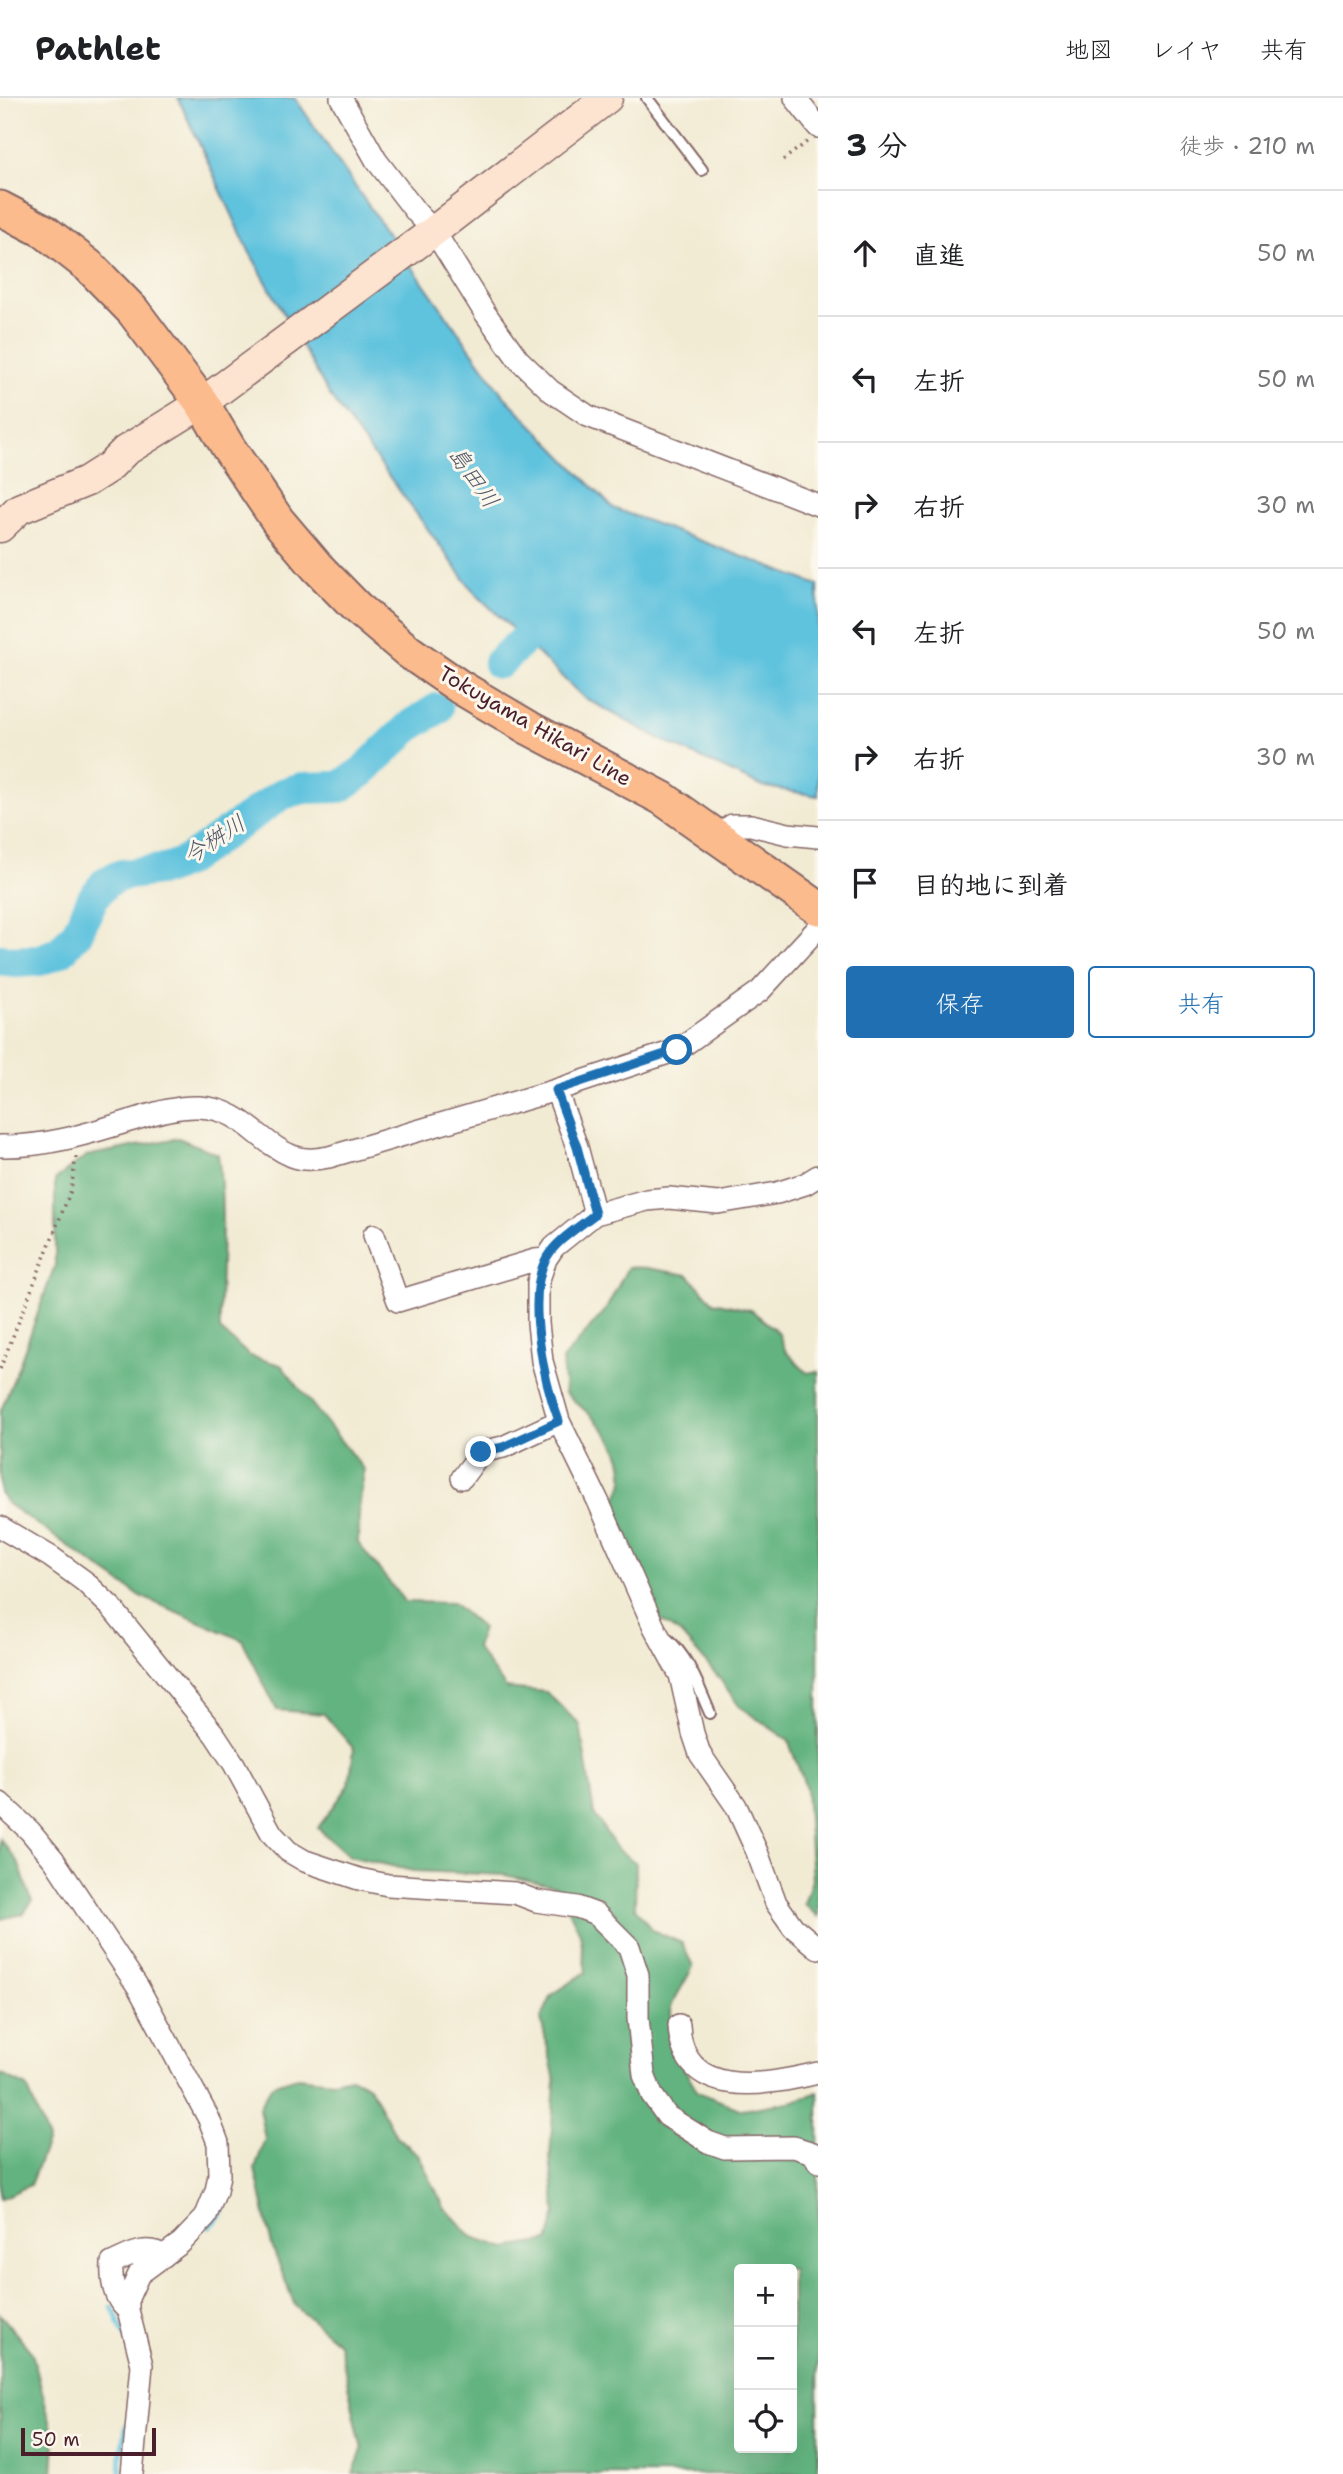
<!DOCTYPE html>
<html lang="ja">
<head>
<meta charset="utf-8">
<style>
  :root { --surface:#fff; --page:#f6f6f6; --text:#202124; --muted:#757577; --line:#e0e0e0; --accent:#1f6fb2 }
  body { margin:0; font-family:"Shantell Sans","Klee One",sans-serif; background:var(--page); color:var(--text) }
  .controls { position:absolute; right:21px; bottom:21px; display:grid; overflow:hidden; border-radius:7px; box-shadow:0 7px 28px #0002 }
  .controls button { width:63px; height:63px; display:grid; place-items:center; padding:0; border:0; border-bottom:2px solid var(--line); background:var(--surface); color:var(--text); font:35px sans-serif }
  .scale { position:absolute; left:21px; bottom:18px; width:135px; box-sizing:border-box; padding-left:7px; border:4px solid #4a1f2b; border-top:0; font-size:19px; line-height:24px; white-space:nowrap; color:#4a1f2b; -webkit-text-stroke:5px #fbf7ec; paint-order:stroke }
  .stop { position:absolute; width:21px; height:21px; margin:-16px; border:5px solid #1f6fb2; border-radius:50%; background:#fff }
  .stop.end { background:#1f6fb2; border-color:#fff; box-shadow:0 2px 7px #0008 }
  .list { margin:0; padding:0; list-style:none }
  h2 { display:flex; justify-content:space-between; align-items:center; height:91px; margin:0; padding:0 28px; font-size:30px }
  h2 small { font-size:23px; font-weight:400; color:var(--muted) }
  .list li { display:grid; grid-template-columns:46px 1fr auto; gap:21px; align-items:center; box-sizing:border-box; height:126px; padding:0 28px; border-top:2px solid var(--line) }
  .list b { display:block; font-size:26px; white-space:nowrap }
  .list em { font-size:23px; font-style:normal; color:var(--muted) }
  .actions { display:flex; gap:14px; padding:21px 28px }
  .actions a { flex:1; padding:16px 0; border:2px solid var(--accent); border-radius:7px; text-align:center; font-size:24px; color:var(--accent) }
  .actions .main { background:var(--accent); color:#fff }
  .icon { flex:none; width:38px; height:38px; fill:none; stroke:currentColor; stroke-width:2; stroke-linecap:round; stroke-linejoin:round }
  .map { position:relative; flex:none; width:818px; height:2376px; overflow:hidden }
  header { display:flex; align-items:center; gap:42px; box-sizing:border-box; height:98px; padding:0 35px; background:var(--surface); border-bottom:2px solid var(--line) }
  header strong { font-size:33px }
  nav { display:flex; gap:38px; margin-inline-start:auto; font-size:24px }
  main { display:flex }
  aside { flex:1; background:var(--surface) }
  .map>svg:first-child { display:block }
</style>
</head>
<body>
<header>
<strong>Pathlet</strong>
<nav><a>地図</a><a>レイヤ</a><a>共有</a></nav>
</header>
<main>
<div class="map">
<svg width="818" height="2376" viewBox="0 0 818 2376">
  <rect width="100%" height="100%" fill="#fbf7ec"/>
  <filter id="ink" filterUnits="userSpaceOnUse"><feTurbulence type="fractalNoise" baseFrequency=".0143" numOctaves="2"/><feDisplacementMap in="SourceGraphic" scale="14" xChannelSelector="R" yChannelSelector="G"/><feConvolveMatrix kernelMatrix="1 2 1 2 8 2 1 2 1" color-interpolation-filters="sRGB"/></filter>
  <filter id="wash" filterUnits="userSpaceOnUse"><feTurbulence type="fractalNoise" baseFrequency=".00686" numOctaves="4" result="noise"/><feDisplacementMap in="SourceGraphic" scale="28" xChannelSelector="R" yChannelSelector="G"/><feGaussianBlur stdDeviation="1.57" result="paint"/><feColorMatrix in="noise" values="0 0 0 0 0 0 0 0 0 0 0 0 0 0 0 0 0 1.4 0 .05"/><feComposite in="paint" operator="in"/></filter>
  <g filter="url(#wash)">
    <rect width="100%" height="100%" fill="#f2ebd4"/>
    <!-- forest -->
    <path fill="#62b37f" stroke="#566955" stroke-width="2" fill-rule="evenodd" d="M178 1040 218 1056C226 1114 219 1174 220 1232L250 1258 281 1267 364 1372 359 1412 358 1445 405 1504 453 1505 482 1530 476 1550 506 1590 546 1594 580 1627 594 1716 617 1751 636 1765 635 1810 652 1832 682 1845 693 1869 671 1908 672 1950 698 1994 742 2012 795 2003 818 1994V2376H353L362 2352 339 2245 295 2208 272 2148 255 2071 265 2041 259 2010 272 1987 297 1979 333 1983 351 1979 369 1988 397 2039 418 2056 444 2109 472 2139 506 2150 548 2143 556 2115 550 2059 555 1982 541 1921 552 1897 586 1874 580 1835 558 1789 505 1777 413 1773 349 1758 318 1730 349 1687 354 1651 324 1616 277 1612 242 1542 140 1498 8 1406 0 1395V1315L21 1262 55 1167V1082L86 1058ZM739 2171H792V2350H739Z
      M628 1169 647 1170 688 1177 713 1204 751 1212 778 1234 786 1254 807 1275 818 1273V1819L804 1806 812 1782 806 1690 788 1642 740 1609 717 1577 681 1536 656 1519 624 1445 612 1407C616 1400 623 1390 623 1382 627 1345 590 1316 565 1295L562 1262 605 1213Z
      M0 1741 18 1764 32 1803 23 1816 0 1821Z
      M0 1976 27 1989 48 2042 30 2087 0 2101Z
      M0 2216 32 2255 55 2342 53 2376H0Z"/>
    <!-- water -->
    <path fill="#60c3de" stroke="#557184" stroke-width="2" d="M178 0H295L359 94 503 297 613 410 818 487V698L761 688 662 642 583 599 474 494 330 298 249 153Z"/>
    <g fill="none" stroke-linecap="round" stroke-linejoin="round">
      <!-- stream -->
      <path stroke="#60c3de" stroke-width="5" d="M33 1753 51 1775
        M210 2128C225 2117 236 2083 226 2065
        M112 2209 125 2238
        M120 2376 121 2354 127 2327"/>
      <!-- river -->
      <path stroke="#60c3de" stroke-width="32" d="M499 565 554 513
        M0 862 17 864 40 862 60 854 77 835 93 800 106 784 122 777 167 771 186 763 282 696 303 690 340 689 362 674 410 628 437 611"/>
    </g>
  </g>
  <g filter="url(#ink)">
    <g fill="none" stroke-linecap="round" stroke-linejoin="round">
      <defs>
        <path id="lane" d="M647 0 702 72
          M666 1540C689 1559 698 1588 710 1615"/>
        <path id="street" d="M341 0 376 62 416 114 434 133 485 215 518 261 551 293 588 318 818 407
          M795 0 818 29
          M718 738 732 727H751L788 736 818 739
          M556 992 577 1049 595 1116
          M0 1048C44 1049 84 1037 126 1024 150 1017 173 1008 199 1009 244 1011 257 1044 292 1058 305 1063 317 1061 329 1059L556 992 677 952 760 893 818 830
          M818 1078 805 1086 777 1095 718 1105 669 1100 647 1102 595 1116 554 1149 546 1161 538 1184V1225L542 1263 559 1323 598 1403 654 1529 680 1577 693 1635 700 1656 736 1708 757 1754 776 1805 793 1829 818 1850
          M374 1137 398 1203 535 1162 546 1161
          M462 1380 481 1354 503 1349 559 1323
          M0 1429 51 1459 84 1483 111 1509 215 1637 234 1666 272 1736 288 1753 305 1763 359 1781 388 1787 515 1795 536 1803 577 1809 596 1816 629 1849 638 1877V1920L644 1977 652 1997 667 2018 708 2044 725 2050 794 2049 813 2055 818 2064
          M0 1705 30 1733 54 1762 138 1889 209 2021 218 2045 219 2077 216 2093 205 2120 181 2145 139 2176 128 2200V2212L142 2267 132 2376
          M679 1927C682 2004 767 1987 818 1975
          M128 2212C113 2201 111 2182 112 2165 130 2157 146 2146 164 2158"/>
        <path id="secondary" d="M0 429 19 411 87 383 109 369 125 353 202 305 434 133 607 0"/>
        <path id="primary" d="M0 110 44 133 90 169 133 213 202 305 228 349 278 423 317 469 356 509 409 554 460 589 529 630 662 700 818 810"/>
      </defs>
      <!-- lane casing -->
      <use href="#lane" stroke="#856666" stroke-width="14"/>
      <!-- street casing -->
      <use href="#street" stroke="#856666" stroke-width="24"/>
      <!-- secondary casing -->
      <use href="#secondary" stroke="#856666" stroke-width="33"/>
      <!-- primary casing -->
      <use href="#primary" stroke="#856666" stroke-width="37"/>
      <!-- path -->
      <path stroke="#856666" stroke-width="3.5" stroke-dasharray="2 5" stroke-linecap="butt" d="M783 62 808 43
        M0 1271 71 1092 76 1058"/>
      <!-- lane -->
      <use href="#lane" stroke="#fff" stroke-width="10"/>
      <!-- street -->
      <use href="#street" stroke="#fff" stroke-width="21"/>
      <!-- secondary -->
      <use href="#secondary" stroke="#fde4d1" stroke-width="30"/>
      <!-- primary -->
      <use href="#primary" stroke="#fbbb8d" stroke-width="33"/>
    </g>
  </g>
  <g fill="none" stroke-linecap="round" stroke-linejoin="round" filter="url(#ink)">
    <!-- route -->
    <path stroke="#1f6fb2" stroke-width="9" d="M481 1354 503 1349 559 1323C544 1284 525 1197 547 1159 557 1142 579 1129 595 1116L577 1049 556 992 677 952"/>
  </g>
  <g text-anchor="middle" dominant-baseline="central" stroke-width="6" stroke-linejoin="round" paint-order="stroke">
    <!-- street labels -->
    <g font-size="21" fill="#4a1f2b" stroke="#fbf7ec">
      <text transform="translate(535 628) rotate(30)">Tokuyama Hikari Line</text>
    </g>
    <!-- water labels -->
    <g font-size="23" font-style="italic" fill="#52586a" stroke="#fbf7ec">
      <text transform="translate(474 379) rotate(55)">島田川</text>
      <text transform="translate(214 741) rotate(-33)">今桝川</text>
    </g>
  </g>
</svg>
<div class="controls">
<button>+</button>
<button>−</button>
<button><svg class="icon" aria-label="locate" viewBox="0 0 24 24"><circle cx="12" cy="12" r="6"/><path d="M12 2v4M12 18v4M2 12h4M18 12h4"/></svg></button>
</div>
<div class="scale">50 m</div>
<div class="stop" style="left:677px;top:952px"></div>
<div class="stop end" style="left:481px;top:1354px"></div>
</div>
<aside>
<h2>3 分<small>徒歩 · 210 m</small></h2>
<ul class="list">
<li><svg class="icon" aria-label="ahead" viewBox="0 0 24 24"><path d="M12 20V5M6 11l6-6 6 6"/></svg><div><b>直進</b></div><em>50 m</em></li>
<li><svg class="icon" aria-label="left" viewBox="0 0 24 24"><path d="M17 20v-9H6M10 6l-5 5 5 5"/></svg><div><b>左折</b></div><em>50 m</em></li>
<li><svg class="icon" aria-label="right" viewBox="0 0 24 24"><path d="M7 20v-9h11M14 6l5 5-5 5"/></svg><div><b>右折</b></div><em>30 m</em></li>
<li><svg class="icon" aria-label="left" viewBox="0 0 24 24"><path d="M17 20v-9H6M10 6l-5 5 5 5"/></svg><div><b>左折</b></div><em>50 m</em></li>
<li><svg class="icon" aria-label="right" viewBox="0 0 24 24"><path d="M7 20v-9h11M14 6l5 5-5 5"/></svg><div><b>右折</b></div><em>30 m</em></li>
<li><svg class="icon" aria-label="arrive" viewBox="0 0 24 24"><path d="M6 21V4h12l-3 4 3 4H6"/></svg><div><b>目的地に到着</b></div></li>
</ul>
<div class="actions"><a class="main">保存</a><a>共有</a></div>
</aside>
</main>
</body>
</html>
